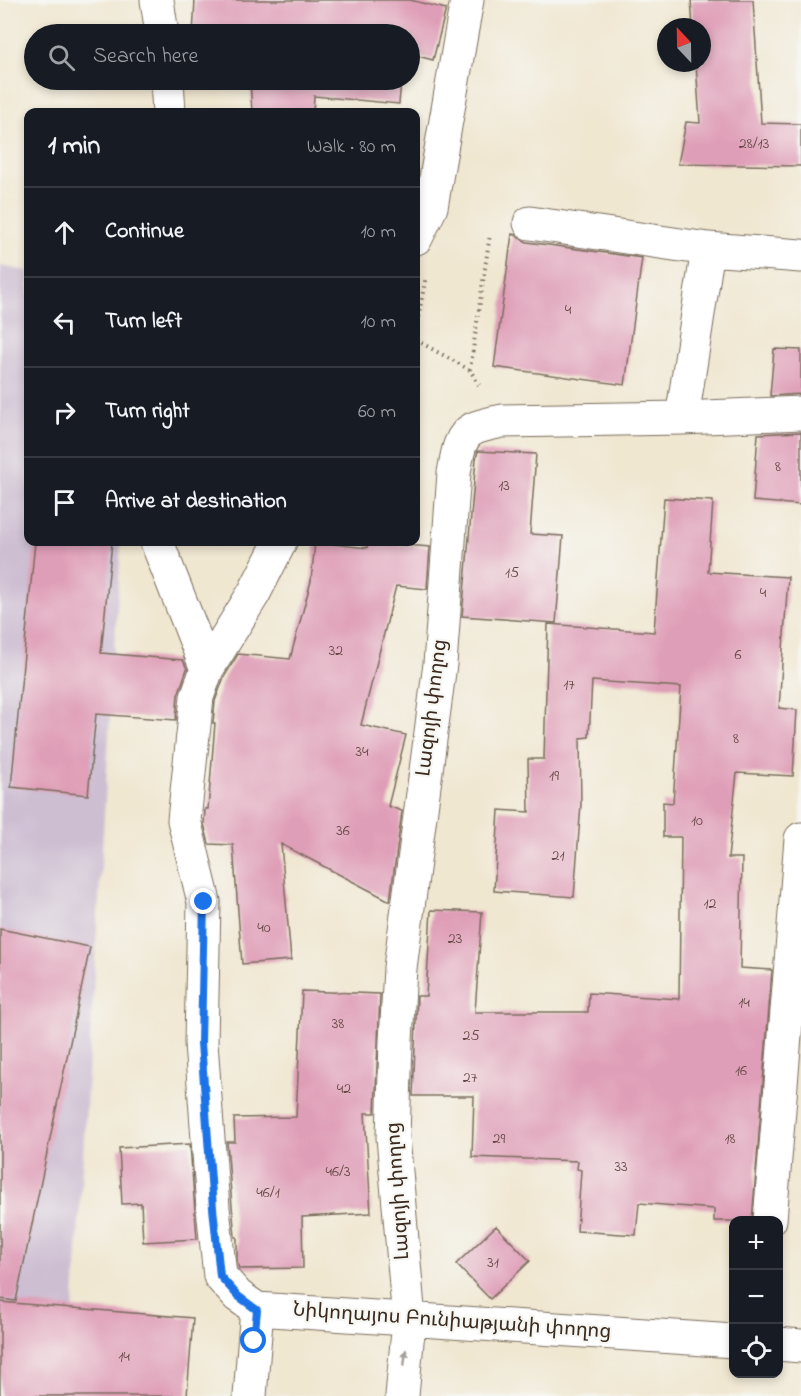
<!DOCTYPE html>
<html lang="en">
<head>
<meta charset="utf-8">
<style>
  :root { --surface:#171b24; --page:#242831; --text:#f1f3f6; --muted:#9ea1a6; --line:#363941 }
  body { margin:0; font-family:"Indie Flower","Noto Sans Armenian",sans-serif; background:var(--page); color:var(--text) }
  .controls { position:absolute; right:18px; bottom:18px; display:grid; overflow:hidden; border-radius:12px; box-shadow:0 3px 9px #0003 }
  .controls button { width:54px; height:54px; display:grid; place-items:center; padding:0; border:0; border-bottom:2px solid var(--line); background:var(--surface); color:var(--text); font:30px sans-serif }
  .compass { position:absolute; left:657px; top:18px; width:54px; height:54px; border-radius:50%; background:var(--surface); box-shadow:0 3px 9px #0003; rotate:338deg }
  .stop { position:absolute; width:18px; height:18px; margin:-14px; border:4px solid #1a73e8; border-radius:50%; background:#fff }
  .stop.end { background:#1a73e8; border-color:#fff; box-shadow:0 2px 6px #0008 }
  .list { margin:0; padding:0; list-style:none }
  h2 { display:flex; justify-content:space-between; align-items:center; height:78px; margin:0; padding:0 24px; font-size:26px }
  h2 small { font-size:20px; font-weight:400; color:var(--muted) }
  .list li { display:grid; grid-template-columns:39px 1fr auto; gap:18px; align-items:center; box-sizing:border-box; height:90px; padding:0 24px; border-top:2px solid var(--line) }
  .list b { display:block; font-size:22px; white-space:nowrap }
  .list em { font-size:20px; font-style:normal; color:var(--muted) }
  .icon { flex:none; width:33px; height:33px; fill:none; stroke:currentColor; stroke-width:2; stroke-linecap:round; stroke-linejoin:round }
  .map { position:relative; flex:none; width:801px; height:1396px; overflow:hidden }
  .search { position:absolute; background:var(--surface); box-shadow:0 3px 9px #0003; left:24px; top:24px; width:396px; height:66px; display:flex; align-items:center; gap:15px; box-sizing:border-box; padding:0 21px; border-radius:33px; color:var(--muted); font-size:22px }
  .panel { position:absolute; background:var(--surface); box-shadow:0 3px 9px #0003; left:24px; top:108px; width:396px; height:438px; border-radius:12px }
  .map>svg:first-child { display:block }
</style>
</head>
<body>
<div class="map">
<svg width="801" height="1396" viewBox="0 0 801 1396">
  <rect width="100%" height="100%" fill="#f6f6f2"/>
  <filter id="ink" filterUnits="userSpaceOnUse"><feTurbulence type="fractalNoise" baseFrequency=".0167" numOctaves="2"/><feDisplacementMap in="SourceGraphic" scale="12" xChannelSelector="R" yChannelSelector="G"/><feConvolveMatrix kernelMatrix="1 2 1 2 8 2 1 2 1" color-interpolation-filters="sRGB"/></filter>
  <filter id="wash" filterUnits="userSpaceOnUse"><feTurbulence type="fractalNoise" baseFrequency=".008" numOctaves="4" result="noise"/><feDisplacementMap in="SourceGraphic" scale="24" xChannelSelector="R" yChannelSelector="G"/><feGaussianBlur stdDeviation="1.35" result="paint"/><feColorMatrix in="noise" values="0 0 0 0 0 0 0 0 0 0 0 0 0 0 0 0 0 1.4 0 .05"/><feComposite in="paint" operator="in"/></filter>
  <g filter="url(#wash)">
    <rect width="100%" height="100%" fill="#f0e7d1"/>
    <!-- industrial -->
    <path fill="#cdbed2" d="M0 266 28 271V542H121L68 1396H0Z"/>
    <g id="blocks">
      <!-- building -->
      <path fill="#df9eb7" d="M195 0H410L446 9 433 60 410 54V34H193Z
        M691 0H753L761 123 801 124V166L678 164 686 122 700 123 696 63H702V27H693Z
        M250 80H401L399 104 314 96 313 112H252Z
        M512 234 516 235 519 238 527 242 642 258 625 385 494 367Z
        M774 349 801 350V394L770 396Z
        M801 432V505L753 501 758 434Z
        M478 451 536 454 530 534 563 536 556 623 462 616 476 459Z
        M664 498 713 501 708 572 788 577 779 708 797 710 793 776 737 773 728 858H742L740 968 772 970 752 1221H714V1209L639 1203 636 1235 577 1231 581 1170 577 1169 578 1161 472 1157 474 1096H413L417 996H426L431 910 482 912 475 1012H588L589 993 679 999 681 837H663V802L673 803 681 687 592 681 589 737 580 738 581 804 574 897 494 891 499 810 529 812 528 759H544L548 624 654 632Z
        M35 542H112L101 653 183 660 187 669 178 695 176 720 96 714 88 795 11 787Z
        M315 542 367 548 368 542 430 547 427 589 396 586 361 725 406 735 388 806 402 811 390 901 281 844 291 960 242 964 233 845 209 844 204 824 205 809H208L215 723H213L215 701 224 677 238 654 290 659 311 581Z
        M0 929 90 947 16 1301 0 1299Z
        M302 991 380 994 375 1113H365L371 1213 302 1217 303 1268 239 1269 237 1261V1237H235L232 1206 227 1142H235L234 1118 296 1117Z
        M190 1144 197 1239 143 1242 141 1203 122 1204 119 1148Z
        M496 1226 530 1261 490 1299 456 1264Z
        M0 1302 193 1318 187 1396H0Z"/>
    </g>
  </g>
  <g filter="url(#ink)">
    <use href="#blocks" fill-opacity="0" stroke="#7a6c5d" stroke-width="1.5"/>
    <g fill="none" stroke-linecap="round" stroke-linejoin="round">
      <defs>
        <path id="minor" d="M157 0 162 34
          M167 80 169 112
          M530 223 708 249 801 256
          M416 238 431 207 467 0
          M682 418 708 249
          M157 542 207 669
          M770 1220 801 839
          M257 1309 238 1296 220 1276 213 1208 201 1043 204 902 184 820 197 697 207 669 254 593 280 542
          M257 1309 734 1341
          M778 1344 801 1346
          M250 1396 257 1309
          M402 1396 409 1320 393 1137 396 1041 400 968 440 664 454 473C457 458 458 437 473 429 481 425 493 423 502 421L682 418 801 413"/>
      </defs>
      <!-- minor casing -->
      <use href="#minor" stroke="#7a6c5d" stroke-width="35"/>
      <!-- path -->
      <path stroke="#7a6c5d" stroke-width="4" stroke-dasharray="1.5 4.5" stroke-linecap="butt" d="M416 329 426 276
        M416 340 470 370 479 385
        M470 370 490 234"/>
      <!-- minor -->
      <use href="#minor" stroke="#fff" stroke-width="33"/>
    </g>
    <!-- one-way arrows -->
    <defs><path id="oneway-solid" d="M-6-.8H1V-3.2L6.5 0L1 3.2V.8H-6Z" transform="scale(1.5)"/></defs>
    <use fill="#a79f9a" href="#oneway-solid" transform="translate(405 1358) rotate(-84)"/>
  </g>
  <g fill="none" stroke-linecap="round" stroke-linejoin="round" filter="url(#ink)">
    <!-- route -->
    <path stroke="#1a73e8" stroke-width="8" d="M204 902 201 1043 213 1208 220 1276 238 1296 257 1310 254 1341"/>
  </g>
  <g text-anchor="middle" dominant-baseline="central" stroke-width="4.5" stroke-linejoin="round" paint-order="stroke">
    <!-- number labels -->
    <g font-size="16" fill="#644744">
      <text x="754" y="144">28/13</text>
      <text x="568" y="310">4</text>
      <text x="778" y="467">8</text>
      <text x="504" y="486">13</text>
      <text x="512" y="573">15</text>
      <text x="763" y="593">4</text>
      <text x="336" y="651">32</text>
      <text x="738" y="655">6</text>
      <text x="569" y="685">17</text>
      <text x="736" y="739">8</text>
      <text x="362" y="752">34</text>
      <text x="554" y="776">19</text>
      <text x="697" y="821">10</text>
      <text x="343" y="831">36</text>
      <text x="558" y="856">21</text>
      <text x="710" y="904">12</text>
      <text x="264" y="928">40</text>
      <text x="455" y="939">23</text>
      <text x="744" y="1003">14</text>
      <text x="338" y="1024">38</text>
      <text x="471" y="1036">25</text>
      <text x="741" y="1071">16</text>
      <text x="470" y="1078">27</text>
      <text x="344" y="1089">42</text>
      <text x="499" y="1139">29</text>
      <text x="730" y="1139">18</text>
      <text x="621" y="1167">33</text>
      <text x="338" y="1172">46/3</text>
      <text x="268" y="1193">46/1</text>
      <text x="493" y="1263">31</text>
      <text x="124" y="1357">14</text>
    </g>
    <!-- street labels -->
    <g font-size="20" fill="#3b2a1e" stroke="#f6f6f2">
      <text transform="translate(433 708) rotate(-83)">Լազոյի փողոց</text>
      <text transform="translate(399 1191) rotate(-94)">Լազոյի փողոց</text>
      <text transform="translate(452 1322) rotate(4)">Նիկողայոս Բունիաթյանի փողոց</text>
    </g>
  </g>
</svg>
<div class="controls">
<button>+</button>
<button>−</button>
<button><svg class="icon" aria-label="locate" viewBox="0 0 24 24"><circle cx="12" cy="12" r="6"/><path d="M12 2v4M12 18v4M2 12h4M18 12h4"/></svg></button>
</div>
<svg class="compass" viewBox="-18 -18 36 36"><path d="M0-13l5 13h-10z" fill="#e53935"/><path d="M0 13l5-13h-10z" fill="#9ea1a6"/></svg>
<div class="stop" style="left:254px;top:1341px"></div>
<div class="stop end" style="left:204px;top:902px"></div>
<div class="search"><svg class="icon" aria-label="search" viewBox="0 0 24 24"><circle cx="10" cy="10" r="6"/><path d="M15 15l6 6"/></svg>Search here</div>
<section class="panel">
<h2>1 min<small>Walk · 80 m</small></h2>
<ul class="list">
<li><svg class="icon" aria-label="ahead" viewBox="0 0 24 24"><path d="M12 20V5M6 11l6-6 6 6"/></svg><div><b>Continue</b></div><em>10 m</em></li>
<li><svg class="icon" aria-label="left" viewBox="0 0 24 24"><path d="M17 20v-9H6M10 6l-5 5 5 5"/></svg><div><b>Turn left</b></div><em>10 m</em></li>
<li><svg class="icon" aria-label="right" viewBox="0 0 24 24"><path d="M7 20v-9h11M14 6l5 5-5 5"/></svg><div><b>Turn right</b></div><em>60 m</em></li>
<li><svg class="icon" aria-label="arrive" viewBox="0 0 24 24"><path d="M6 21V4h12l-3 4 3 4H6"/></svg><div><b>Arrive at destination</b></div></li>
</ul>
</section>
</div>
</body>
</html>
